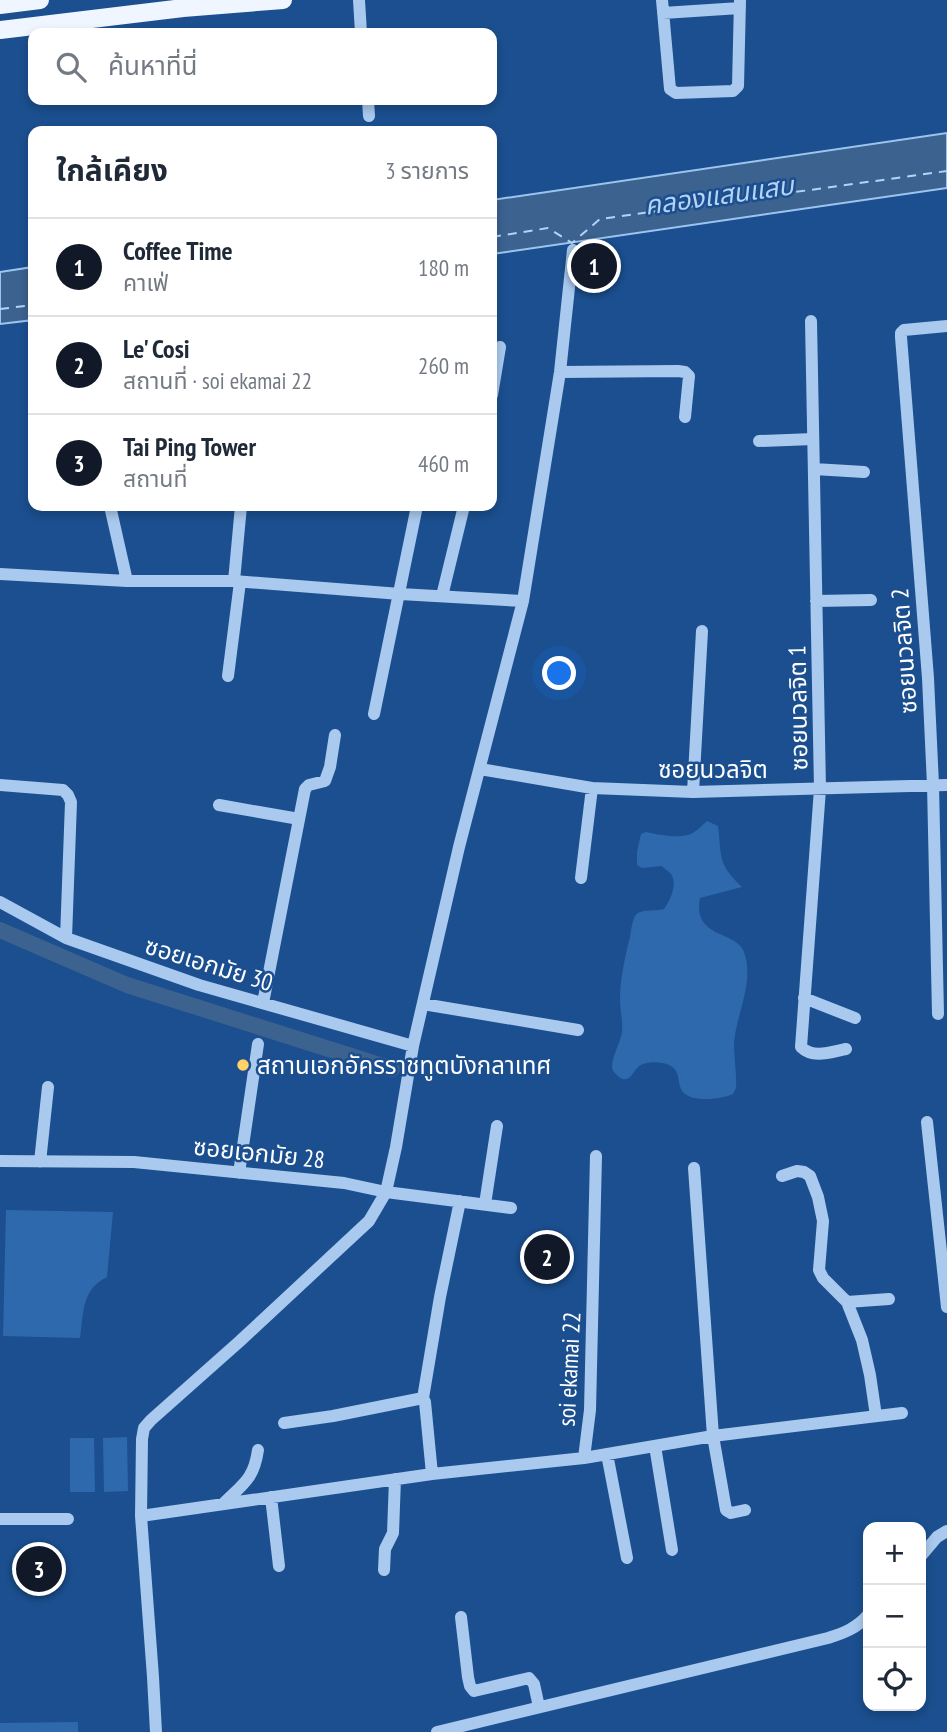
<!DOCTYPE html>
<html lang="th">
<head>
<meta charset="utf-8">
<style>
  :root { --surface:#fff; --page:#f6f6f7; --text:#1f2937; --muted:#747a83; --line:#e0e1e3; --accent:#111827 }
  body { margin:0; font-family:"PT Sans Narrow","Noto Sans Thai",sans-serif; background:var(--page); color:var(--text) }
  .controls { position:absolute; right:21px; bottom:21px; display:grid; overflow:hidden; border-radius:14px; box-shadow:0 4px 10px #0003 }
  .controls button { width:63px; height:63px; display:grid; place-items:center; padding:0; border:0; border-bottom:2px solid var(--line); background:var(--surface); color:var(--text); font:35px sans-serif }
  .you { position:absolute; left:560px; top:674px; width:24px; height:24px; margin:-18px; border:5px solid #fff; border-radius:50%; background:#1a73e8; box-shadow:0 0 0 10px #1a73e833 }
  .badge { display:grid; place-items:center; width:46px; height:46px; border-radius:50%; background:var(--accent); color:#fff; font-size:23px; font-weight:700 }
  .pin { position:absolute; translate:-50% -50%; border:4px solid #fff; box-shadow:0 2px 7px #0006 }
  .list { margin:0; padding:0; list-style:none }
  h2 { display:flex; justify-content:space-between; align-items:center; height:91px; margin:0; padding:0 28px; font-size:30px }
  h2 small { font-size:23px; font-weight:400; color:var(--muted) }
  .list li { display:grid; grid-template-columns:46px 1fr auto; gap:21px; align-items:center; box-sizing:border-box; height:98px; padding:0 28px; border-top:2px solid var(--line) }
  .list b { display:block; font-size:26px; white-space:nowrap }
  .list p { margin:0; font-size:23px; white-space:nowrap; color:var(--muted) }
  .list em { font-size:23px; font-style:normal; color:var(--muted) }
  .icon { flex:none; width:38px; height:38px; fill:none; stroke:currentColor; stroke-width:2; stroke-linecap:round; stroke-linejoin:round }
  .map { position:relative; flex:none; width:947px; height:1732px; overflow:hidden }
  .search { position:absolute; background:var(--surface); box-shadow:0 4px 10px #0003; left:28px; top:28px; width:469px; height:77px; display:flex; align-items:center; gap:18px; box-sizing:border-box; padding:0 24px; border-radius:14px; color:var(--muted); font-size:26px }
  .panel { position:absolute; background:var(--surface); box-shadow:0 4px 10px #0003; left:28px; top:126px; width:469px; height:385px; border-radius:14px }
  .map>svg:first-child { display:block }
</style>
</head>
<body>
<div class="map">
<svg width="947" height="1732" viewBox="0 0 947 1732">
  <rect width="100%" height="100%" fill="#1b4f8f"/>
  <!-- green -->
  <path fill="#2e69ad" d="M707 821 718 826C722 858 717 863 742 887L700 898C692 939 736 930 744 952 755 982 736 1014 734 1044 734 1059 737 1074 736 1088L733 1094C722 1099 692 1103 683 1092 676 1083 682 1071 669 1065 661 1061 644 1061 638 1067 631 1074 628 1088 614 1072 607 1064 621 1043 622 1032 623 1021 620 1011 620 1000 620 979 625 957 630 937 631 931 632 922 635 916 640 908 655 912 664 909 670 901 678 884 671 874 671 873 662 867 662 866L642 868 637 865V852L641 834 646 832C654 834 661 835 670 836 690 837 692 835 707 821Z
    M6 1210 113 1212 107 1277C81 1290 84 1312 80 1338L3 1336Z
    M127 1437 128 1491 104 1492 103 1438Z
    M70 1438H94L95 1492H70Z
    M78 1722V1732H0V1723Z"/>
  <!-- water -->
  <path fill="#3c6290" stroke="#9cc4f0" stroke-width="2" d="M947 133V188L492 254V200Z
    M33 267V320L0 324V272Z"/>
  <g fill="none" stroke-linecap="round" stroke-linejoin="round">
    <!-- canal -->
    <path stroke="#3c6290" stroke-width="16" d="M0 930 127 985 392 1069"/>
    <!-- ferry -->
    <path stroke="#b5d3f5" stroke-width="2" stroke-dasharray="9 7" stroke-linecap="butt" d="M492 237 548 228 572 243 600 219 947 171
      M0 309 33 305"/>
    <!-- minor -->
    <path stroke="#a9c9ee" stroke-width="12" d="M359 0 361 33
      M662 0 670 89 676 93 733 91 738 86 740 0
      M663 13 740 8
      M368 100 369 116
      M811 321 820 789 801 1047C813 1059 831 1052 846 1049
      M560 372 678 371 685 372 689 376 685 417
      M492 395 500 347
      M759 441 813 439
      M814 469 864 472
      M110 506 127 581
      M0 574 127 581H234L400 594 523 601
      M234 581 241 506
      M442 596 464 506
      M816 601 871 600
      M228 676 240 582
      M374 714 417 506
      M480 769 592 788 693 792 947 785
      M0 785 63 790 68 795 71 802 66 938
      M693 792 702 631
      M219 805 299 819
      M581 878 592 788
      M0 902 66 938 199 985 413 1046
      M804 998 855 1018
      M263 1003 305 789 309 785 325 781 330 767 335 735
      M423 1004 578 1030
      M938 1014 933 785 928 678 901 337V333L904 330 947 326
      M927 1122 947 1307
      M0 1161 134 1162 344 1183 386 1192 511 1208
      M40 1162 48 1087
      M694 1168 713 1436 726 1510 731 1513 745 1510
      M239 1173 258 1044
      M782 1176 797 1171 804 1172 810 1176 818 1197 823 1221 819 1270 823 1278 847 1302 862 1340 870 1375 876 1416
      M485 1204 497 1126
      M847 1302 889 1299
      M423 1398 440 1297 460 1201
      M284 1423 333 1416 423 1398 425 1402 432 1474
      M655 1446 672 1550
      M607 1454 627 1558
      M584 1458 590 1410 596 1156
      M271 1497 279 1566
      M223 1504C243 1484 254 1479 258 1450
      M141 1516 432 1474 584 1458 713 1436 902 1413
      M0 1519H68
      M921 1556 937 1537 947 1531
      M384 1570 385 1549 393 1533 395 1479
      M461 1617 468 1677 470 1686 474 1691 529 1678 534 1684 539 1707
      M156 1732 153 1677 141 1516 142 1439 144 1428 151 1420 240 1341 369 1221 386 1192 396 1147 413 1046 459 847 523 601 560 372 573 250
      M437 1732 828 1638C844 1633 857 1628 868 1615"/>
    <!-- major -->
    <path stroke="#f0f6ff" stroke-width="18" d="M0 5 40 0
      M0 30 183 8 283 0"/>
  </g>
  <!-- markers -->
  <circle fill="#ffd166" stroke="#1b4f8f" stroke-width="2.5" cx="243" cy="1065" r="7"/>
  <g text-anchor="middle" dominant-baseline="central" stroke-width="5" stroke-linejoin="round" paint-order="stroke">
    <!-- street labels -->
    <g font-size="24" fill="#fff" stroke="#1b4f8f">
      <text transform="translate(904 651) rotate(-94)">ซอยนวลจิต 2</text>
      <text transform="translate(798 708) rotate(-91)">ซอยนวลจิต 1</text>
      <text x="713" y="769">ซอยนวลจิต</text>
      <text transform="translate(209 964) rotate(17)">ซอยเอกมัย 30</text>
      <text transform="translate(259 1153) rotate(6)">ซอยเอกมัย 28</text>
      <text transform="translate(569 1369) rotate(-87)">soi ekamai 22</text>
    </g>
    <!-- poi labels -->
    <g font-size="24" fill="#fff" stroke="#1b4f8f" text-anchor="start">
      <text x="257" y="1065">สถานเอกอัครราชทูตบังกลาเทศ</text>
    </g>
    <!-- water labels -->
    <g font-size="26" font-style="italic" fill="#b5d3f5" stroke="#1b4f8f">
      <text transform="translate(719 195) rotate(-8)">คลองแสนแสบ</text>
    </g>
  </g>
</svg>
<div class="controls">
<button>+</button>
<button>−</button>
<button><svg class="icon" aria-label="locate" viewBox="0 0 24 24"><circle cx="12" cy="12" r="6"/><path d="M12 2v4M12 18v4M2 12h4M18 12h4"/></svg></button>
</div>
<div class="you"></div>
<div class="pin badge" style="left:594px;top:266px">1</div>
<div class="pin badge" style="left:547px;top:1257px">2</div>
<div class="pin badge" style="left:39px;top:1569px">3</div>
<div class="search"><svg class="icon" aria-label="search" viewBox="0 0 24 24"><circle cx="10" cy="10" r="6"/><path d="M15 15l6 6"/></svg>ค้นหาที่นี่</div>
<section class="panel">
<h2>ใกล้เคียง<small>3 รายการ</small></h2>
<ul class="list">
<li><span class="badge">1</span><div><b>Coffee Time</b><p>คาเฟ่</p></div><em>180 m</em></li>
<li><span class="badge">2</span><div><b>Le' Cosi</b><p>สถานที่ · soi ekamai 22</p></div><em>260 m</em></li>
<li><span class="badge">3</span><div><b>Tai Ping Tower</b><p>สถานที่</p></div><em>460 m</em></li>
</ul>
</section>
</div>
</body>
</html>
